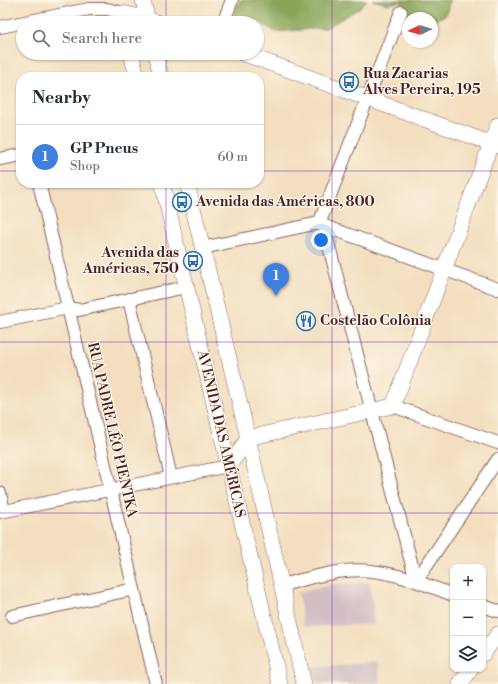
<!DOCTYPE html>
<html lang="en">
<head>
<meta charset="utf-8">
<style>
  :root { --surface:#fff; --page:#f2f2f3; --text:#1f2937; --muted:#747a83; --line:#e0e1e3; --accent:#1f6fb2 }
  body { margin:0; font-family:"Libre Bodoni",serif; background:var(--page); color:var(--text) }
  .controls { position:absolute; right:12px; bottom:12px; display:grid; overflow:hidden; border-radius:8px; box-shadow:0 1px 3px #0004 }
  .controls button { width:36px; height:36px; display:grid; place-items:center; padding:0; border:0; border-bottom:1px solid var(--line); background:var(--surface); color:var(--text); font:20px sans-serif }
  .compass { position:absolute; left:402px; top:12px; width:36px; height:36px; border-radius:50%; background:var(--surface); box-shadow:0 1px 3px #0004; rotate:266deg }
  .you { position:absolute; left:321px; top:240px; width:14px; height:14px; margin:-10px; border:3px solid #fff; border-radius:50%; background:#1a73e8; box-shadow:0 0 0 6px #1a73e833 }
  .badge { display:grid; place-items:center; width:26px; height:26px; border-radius:50%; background:var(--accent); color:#fff; font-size:13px; font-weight:700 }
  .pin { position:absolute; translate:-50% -33px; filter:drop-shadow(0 1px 2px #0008) }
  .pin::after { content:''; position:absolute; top:21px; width:14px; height:12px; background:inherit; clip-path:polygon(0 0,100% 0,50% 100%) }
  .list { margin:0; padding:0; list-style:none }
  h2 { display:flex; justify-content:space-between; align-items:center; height:52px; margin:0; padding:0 16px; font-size:17px }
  h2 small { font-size:13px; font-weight:400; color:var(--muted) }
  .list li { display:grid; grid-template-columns:26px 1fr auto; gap:12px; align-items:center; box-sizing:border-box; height:64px; padding:0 16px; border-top:1px solid var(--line) }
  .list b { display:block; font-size:15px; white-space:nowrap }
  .list p { margin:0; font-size:13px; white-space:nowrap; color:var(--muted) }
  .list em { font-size:13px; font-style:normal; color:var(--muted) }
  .icon { flex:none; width:22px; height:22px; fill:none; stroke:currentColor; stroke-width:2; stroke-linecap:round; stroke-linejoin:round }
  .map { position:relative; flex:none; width:498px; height:684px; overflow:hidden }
  .search { position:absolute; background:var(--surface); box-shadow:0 1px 3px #0004; left:16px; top:16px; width:248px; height:44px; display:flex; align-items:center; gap:10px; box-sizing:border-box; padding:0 14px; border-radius:22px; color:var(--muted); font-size:15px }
  .panel { position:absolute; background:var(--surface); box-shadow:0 1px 3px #0004; left:16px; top:72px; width:248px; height:116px; border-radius:16px }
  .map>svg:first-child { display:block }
</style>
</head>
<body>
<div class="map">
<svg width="498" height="684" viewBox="0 0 498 684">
  <rect width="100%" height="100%" fill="#fcf5e5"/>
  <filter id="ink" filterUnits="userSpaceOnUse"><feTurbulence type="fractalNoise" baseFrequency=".025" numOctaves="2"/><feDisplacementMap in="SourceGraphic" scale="8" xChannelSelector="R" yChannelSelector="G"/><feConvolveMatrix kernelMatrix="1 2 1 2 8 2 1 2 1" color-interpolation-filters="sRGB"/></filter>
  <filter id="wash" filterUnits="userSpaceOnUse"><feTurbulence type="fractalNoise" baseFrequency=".012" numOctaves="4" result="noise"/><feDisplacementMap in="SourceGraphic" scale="16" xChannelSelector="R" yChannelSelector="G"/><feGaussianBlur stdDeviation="0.9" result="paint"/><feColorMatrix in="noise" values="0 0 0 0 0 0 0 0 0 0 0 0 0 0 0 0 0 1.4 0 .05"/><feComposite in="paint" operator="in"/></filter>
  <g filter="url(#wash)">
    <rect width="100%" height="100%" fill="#f3dfc0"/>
    <!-- industrial -->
    <path fill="#d2bec3" d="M370 582 374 624 304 627 298 593 334 584Z
      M378 662 380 684H317L313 667Z"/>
    <!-- forest -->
    <path fill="#88a558" stroke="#696242" d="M240 0H367L358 9 326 28 276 32 255 20 233 17Z
      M372 0H450L446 15 432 21V18H408V20H404L407 9 400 2 388 4Z"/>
  </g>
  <g filter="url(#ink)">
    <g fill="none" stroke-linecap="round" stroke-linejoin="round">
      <defs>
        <path id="minor" d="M223 23 232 0
          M0 27 89 9H107L123 13
          M0 159 21 155
          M39 183 156 684
          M319 224 401 12
          M324 227 416 581
          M202 248 314 224H319L498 289
          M129 299 171 477
          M0 322 68 308 79 310 186 287
          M393 406 498 443
          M0 493 4 511
          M0 512 228 466
          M416 581 498 459
          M282 585C303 580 324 573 345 571 383 567 419 582 453 595
          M483 606 498 611
          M12 616 134 589"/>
        <path id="major" d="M143 0 148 23
          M123 13 147 19 159 23
          M131 53 137 77
          M156 53 161 77
          M242 53 498 146
          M162 183 280 684
          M187 183 248 438 304 684
          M228 466 240 451 248 438 393 406 498 125
          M483 654 498 634
          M460 684 471 669"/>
      </defs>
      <!-- minor casing -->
      <use href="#minor" stroke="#85625f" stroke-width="14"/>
      <!-- major casing -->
      <use href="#major" stroke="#85625f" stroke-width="16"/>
      <!-- minor -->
      <use href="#minor" stroke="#fff" stroke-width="12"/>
      <!-- major -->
      <use href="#major" stroke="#fff" stroke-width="15"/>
    </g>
  </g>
  <!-- grid -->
  <path fill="none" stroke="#7b2cbf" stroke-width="1" stroke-opacity="0.55" d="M166 0V23M332 0V684M166 53V77M0 171H21M259 171H498M166 183V684M0 342H498M0 513H498"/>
  <!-- icons -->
  <defs>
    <symbol id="bus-ring" viewBox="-11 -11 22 22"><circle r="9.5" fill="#fcf5e5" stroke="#1f6fb2" stroke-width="1.5"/><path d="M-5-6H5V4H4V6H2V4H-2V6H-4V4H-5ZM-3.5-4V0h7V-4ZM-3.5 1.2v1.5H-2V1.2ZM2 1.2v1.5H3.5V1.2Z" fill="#1f6fb2"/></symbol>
    <symbol id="restaurant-ring" viewBox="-11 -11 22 22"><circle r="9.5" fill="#fcf5e5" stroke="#1f6fb2" stroke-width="1.5"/><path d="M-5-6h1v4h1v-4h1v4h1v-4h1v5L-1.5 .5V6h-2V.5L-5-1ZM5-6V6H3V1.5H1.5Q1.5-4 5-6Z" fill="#1f6fb2"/></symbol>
  </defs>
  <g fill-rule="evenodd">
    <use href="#bus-ring" x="338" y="71" width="22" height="22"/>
    <use href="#bus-ring" x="171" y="191" width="22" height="22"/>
    <use href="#bus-ring" x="182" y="250" width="22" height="22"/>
    <use href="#restaurant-ring" x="295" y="310" width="22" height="22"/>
  </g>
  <g text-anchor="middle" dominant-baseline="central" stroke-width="3" stroke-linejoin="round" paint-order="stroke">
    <!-- poi labels -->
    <g font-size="14" font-weight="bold" fill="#4a1f2b" stroke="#fcf5e5" text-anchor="start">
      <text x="363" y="74">Rua Zacarias<tspan x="363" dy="16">Alves Pereira, 195</tspan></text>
      <text x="196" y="202">Avenida das Américas, 800</text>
      <text x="179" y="253" text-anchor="end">Avenida das<tspan x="179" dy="16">Américas, 750</tspan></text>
      <text x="320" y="321">Costelão Colônia</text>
    </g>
    <!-- street labels -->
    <g font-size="14" fill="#4a1f2b" stroke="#fcf5e5">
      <text transform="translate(112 430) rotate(77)">RUA PADRE LÉO PIENTKA</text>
      <text transform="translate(221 434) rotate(77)">AVENIDA DAS AMÉRICAS</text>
    </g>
  </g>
</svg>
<div class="controls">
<button>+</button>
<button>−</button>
<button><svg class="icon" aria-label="layers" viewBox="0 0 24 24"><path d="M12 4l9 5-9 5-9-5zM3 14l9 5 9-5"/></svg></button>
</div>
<svg class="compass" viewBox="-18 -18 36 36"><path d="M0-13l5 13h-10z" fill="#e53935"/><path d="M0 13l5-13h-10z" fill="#747a83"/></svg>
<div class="you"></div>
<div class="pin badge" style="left:276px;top:296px;background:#3f7fe0">1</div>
<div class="search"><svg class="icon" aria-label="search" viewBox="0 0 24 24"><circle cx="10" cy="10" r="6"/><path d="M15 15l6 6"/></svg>Search here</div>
<section class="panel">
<h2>Nearby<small></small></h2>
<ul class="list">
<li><span class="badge" style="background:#3f7fe0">1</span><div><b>GP Pneus</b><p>Shop</p></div><em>60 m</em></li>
</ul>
</section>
</div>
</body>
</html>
